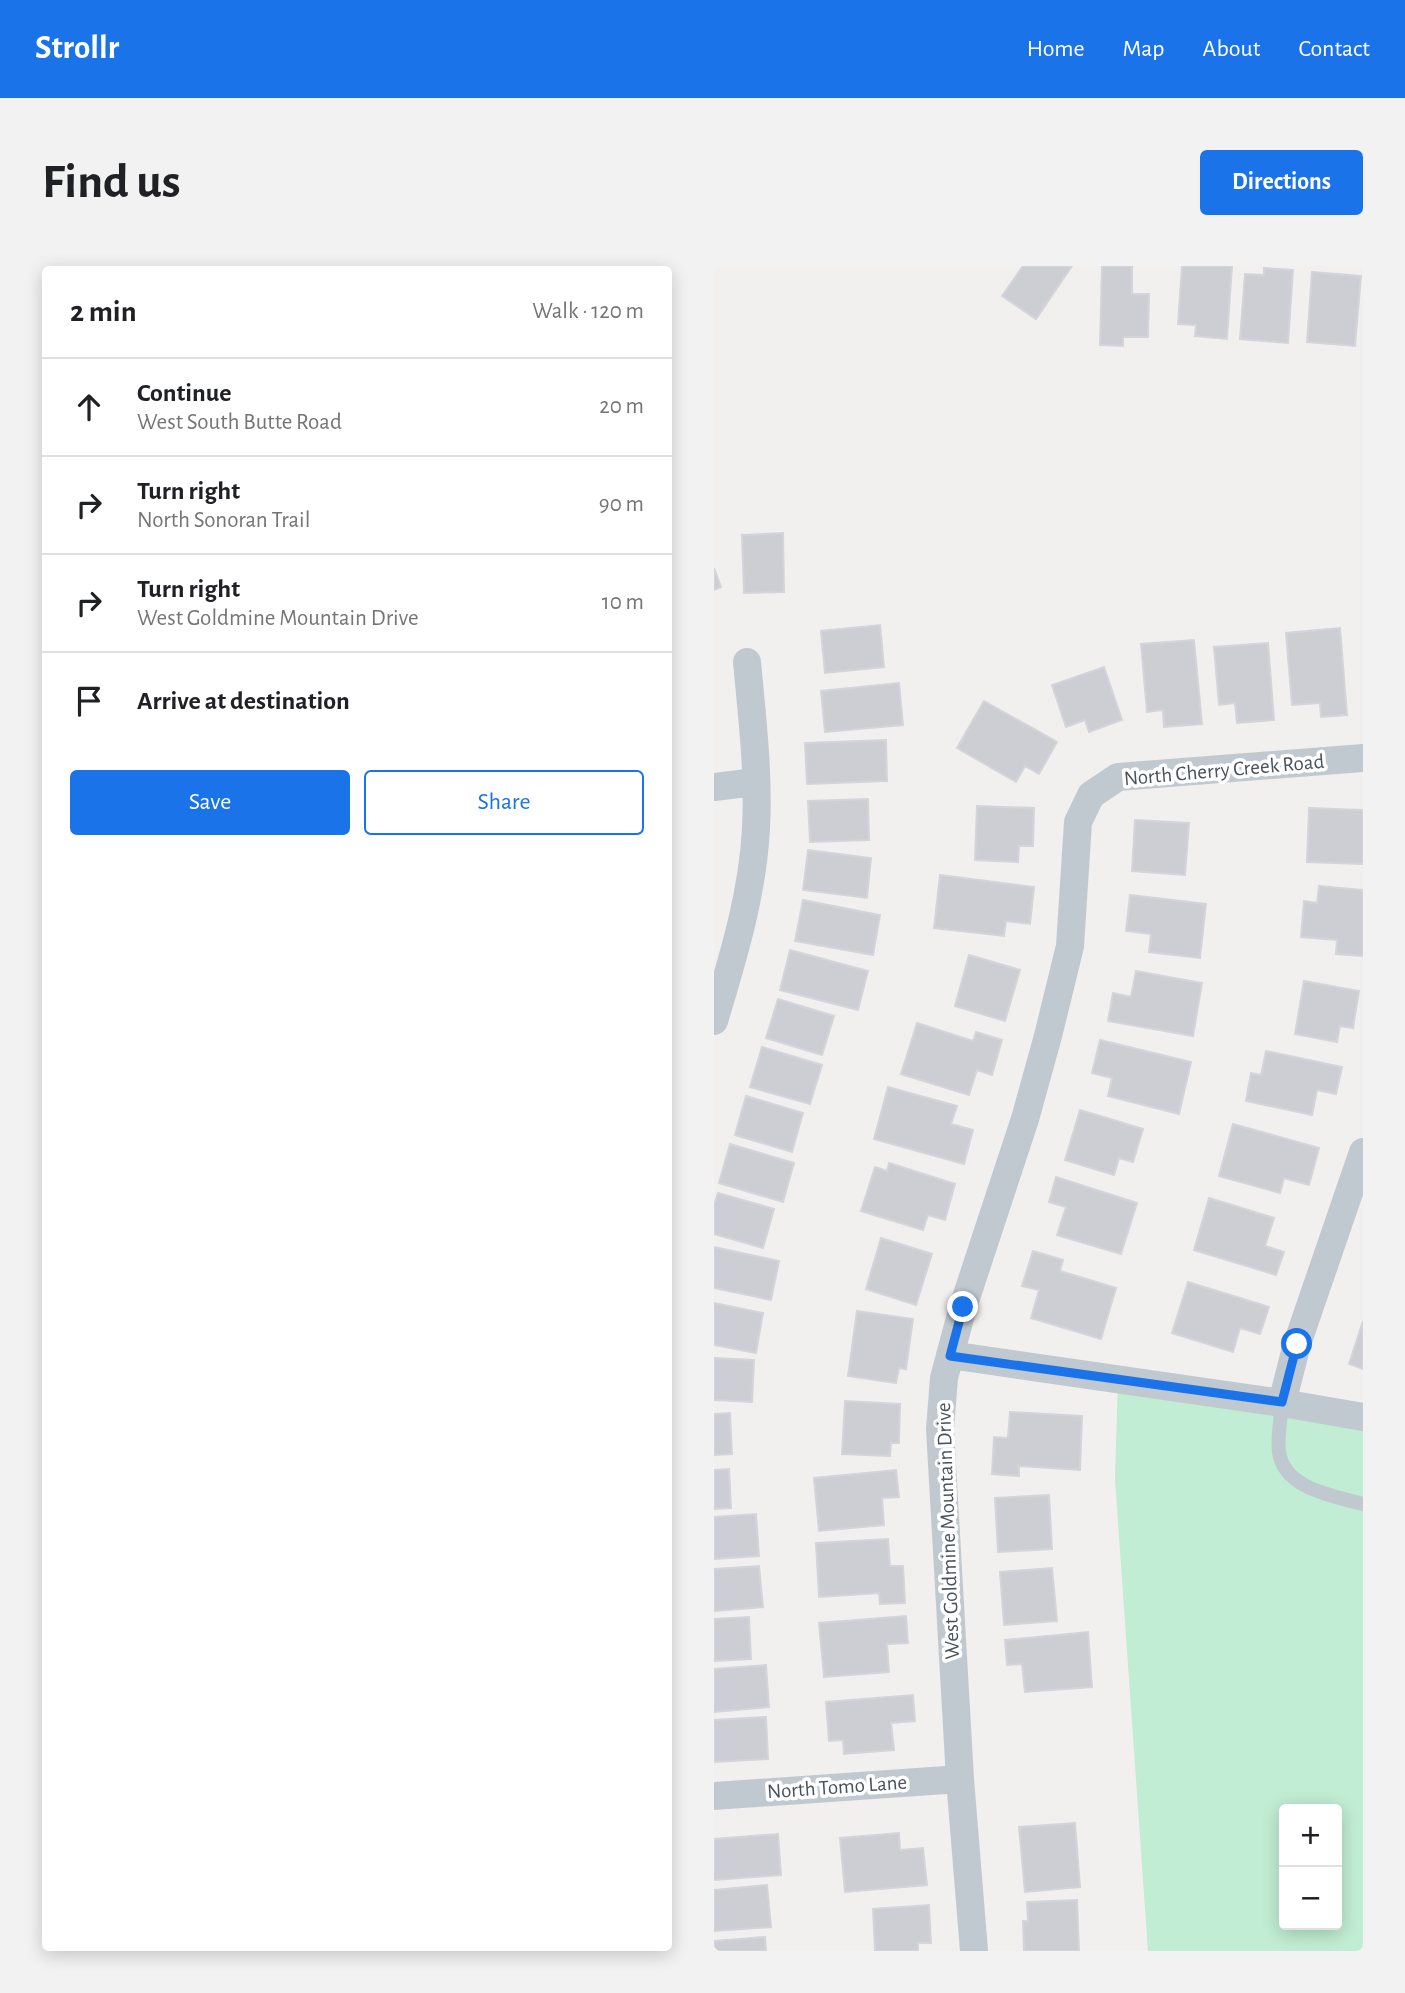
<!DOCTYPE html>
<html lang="en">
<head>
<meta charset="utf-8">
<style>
  :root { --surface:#fff; --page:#f2f2f2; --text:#202124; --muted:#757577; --line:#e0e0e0; --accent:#1a73e8 }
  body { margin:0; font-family:"Alegreya Sans",sans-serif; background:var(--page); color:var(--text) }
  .controls { position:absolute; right:21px; bottom:21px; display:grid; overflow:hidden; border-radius:7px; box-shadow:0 4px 18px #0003 }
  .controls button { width:63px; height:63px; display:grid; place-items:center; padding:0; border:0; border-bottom:2px solid var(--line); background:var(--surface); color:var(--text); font:35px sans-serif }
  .stop { position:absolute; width:21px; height:21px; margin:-16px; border:5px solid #1a73e8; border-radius:50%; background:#fff }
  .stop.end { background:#1a73e8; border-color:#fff; box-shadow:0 2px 7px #0008 }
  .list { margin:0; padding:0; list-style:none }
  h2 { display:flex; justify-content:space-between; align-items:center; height:91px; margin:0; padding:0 28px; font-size:30px }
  h2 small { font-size:23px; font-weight:400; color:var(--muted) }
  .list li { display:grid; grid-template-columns:46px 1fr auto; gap:21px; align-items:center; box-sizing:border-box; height:98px; padding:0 28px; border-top:2px solid var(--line) }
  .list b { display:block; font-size:26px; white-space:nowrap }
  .list p { margin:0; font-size:23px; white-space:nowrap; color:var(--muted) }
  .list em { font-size:23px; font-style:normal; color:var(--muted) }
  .actions { display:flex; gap:14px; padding:21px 28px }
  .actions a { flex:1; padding:16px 0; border:2px solid var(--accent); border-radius:7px; text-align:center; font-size:24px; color:var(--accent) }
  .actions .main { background:var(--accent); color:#fff }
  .icon { flex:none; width:38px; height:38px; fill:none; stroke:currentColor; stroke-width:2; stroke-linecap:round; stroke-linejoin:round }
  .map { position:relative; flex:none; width:649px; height:1685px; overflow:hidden; border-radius:7px }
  header { display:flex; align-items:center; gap:42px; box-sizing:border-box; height:98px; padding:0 35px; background:var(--accent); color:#fff }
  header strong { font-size:33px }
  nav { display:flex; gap:38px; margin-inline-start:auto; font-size:24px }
  .intro { display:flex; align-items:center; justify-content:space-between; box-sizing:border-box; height:168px; padding:0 42px }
  h1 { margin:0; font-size:49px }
  .button { padding:18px 32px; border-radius:7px; background:var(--accent); color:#fff; font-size:24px; font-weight:700 }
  main { display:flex; gap:42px; padding:0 42px }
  aside { flex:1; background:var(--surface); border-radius:7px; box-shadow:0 4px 18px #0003 }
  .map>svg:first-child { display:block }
</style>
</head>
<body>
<header>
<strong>Strollr</strong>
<nav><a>Home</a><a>Map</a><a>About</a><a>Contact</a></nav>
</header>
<div class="intro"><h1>Find us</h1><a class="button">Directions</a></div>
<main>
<aside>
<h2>2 min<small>Walk · 120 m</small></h2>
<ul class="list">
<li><svg class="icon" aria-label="ahead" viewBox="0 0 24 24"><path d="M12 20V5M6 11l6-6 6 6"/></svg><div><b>Continue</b><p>West South Butte Road</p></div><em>20 m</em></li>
<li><svg class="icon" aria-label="right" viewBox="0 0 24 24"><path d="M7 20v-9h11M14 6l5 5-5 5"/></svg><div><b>Turn right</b><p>North Sonoran Trail</p></div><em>90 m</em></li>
<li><svg class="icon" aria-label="right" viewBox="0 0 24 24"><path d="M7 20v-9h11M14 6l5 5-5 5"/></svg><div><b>Turn right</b><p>West Goldmine Mountain Drive</p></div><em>10 m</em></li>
<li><svg class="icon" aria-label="arrive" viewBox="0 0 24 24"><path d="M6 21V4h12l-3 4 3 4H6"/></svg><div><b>Arrive at destination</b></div></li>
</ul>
<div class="actions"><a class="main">Save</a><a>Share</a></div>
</aside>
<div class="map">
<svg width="649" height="1685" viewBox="0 0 649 1685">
  <rect width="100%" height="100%" fill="#f2efef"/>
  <!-- green -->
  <path fill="#c0edd3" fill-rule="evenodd" d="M404 1114 649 1151V1685H434L401 1213ZM570 1543H623V1659H570Z"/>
  <!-- building -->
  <path fill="#ccced4" stroke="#d4d5da" stroke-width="2" d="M309 0H358L322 53 288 30Z
    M388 0H418V28H435L434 71H409V80L386 79Z
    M468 0H518L513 73 481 70 482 59 464 58Z
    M550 2 579 4 574 77 526 73 531 8 550 9Z
    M598 6 647 10 641 80 593 76Z
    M69 267 70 326 30 327 28 269Z
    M0 302 7 321 0 324Z
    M166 359 170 401 111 407 107 365Z
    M626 362 633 449 607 451 606 437 578 439 572 367Z
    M480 374 488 458 450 461 449 444 433 446 427 378Z
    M554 377 560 454 523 457 521 437 505 439 500 381Z
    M390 401 408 454 375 466 371 454 352 461 338 419Z
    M185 417 189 459 111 466 107 425Z
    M270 435 343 476 325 508 311 500 302 516 243 482Z
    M172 474 173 515 93 518 91 477Z
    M154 533 155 574 96 576 94 535Z
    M263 540 320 542 319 580H305L304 596 261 594Z
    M595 542 649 544V598L593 596Z
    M421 554 475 557 471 609 418 605Z
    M94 584 157 592 153 632 89 624Z
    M226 609 320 621 316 658 292 655 290 670 220 662Z
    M605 620 649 624V690L622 688 623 674 587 671 590 635 603 637Z
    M416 629 492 638 486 692 435 686 437 668 412 665Z
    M89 634 166 649 159 689 81 675Z
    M76 684 154 705 144 744 66 724Z
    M255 689 306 704 291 755 241 740Z
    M422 705 488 717 479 770 394 755 399 727 417 731Z
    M590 715 645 725 639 762 626 760 623 776 581 768Z
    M64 733 120 750 108 789 52 772Z
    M203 757 259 775 262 766 288 774 278 809 263 804 255 829 187 808Z
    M386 774 477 796 465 848 394 830 398 812 378 807Z
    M48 781 108 799 96 838 36 821Z
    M552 785 628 801 622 828 603 824 598 849 532 835 537 807 547 809Z
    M174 821 243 840 237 858 259 864 250 898 160 873Z
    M32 830 89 847 78 886 21 869Z
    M366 844 429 863 419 896 405 892 400 909 351 894Z
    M519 858 605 882 595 919 570 912 566 927 505 910Z
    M16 878 80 897 69 936 5 917Z
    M175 897 241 918 231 954 214 949 209 964 147 945 161 901 173 905Z
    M342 911 423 937 407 988 343 969 352 941 335 936Z
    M4 927 60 943 49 982 0 968V939Z
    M495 932 560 952 551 980 570 986 562 1009 480 984Z
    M167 972 218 988 202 1039 152 1023Z
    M0 981 65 995 57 1034 0 1022Z
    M319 985 349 994 346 1005 402 1022 387 1073 317 1052 325 1024 308 1020Z
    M474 1016 555 1041 546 1068 526 1062 519 1086 458 1067Z
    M0 1037 49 1047 42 1087 0 1079Z
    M143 1045 199 1053 192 1103 185 1102 182 1117 134 1110Z
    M649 1055V1103L635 1098Z
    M0 1092 40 1094 38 1136 0 1134Z
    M131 1135 186 1138 185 1177H177L176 1190 128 1188Z
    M296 1146 368 1150 366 1204 305 1200V1210L278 1208 280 1171 294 1172Z
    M16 1147 18 1188 0 1189V1148Z
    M15 1203 17 1242 0 1243V1204Z
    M182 1204 185 1231 168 1232 170 1259 105 1265 100 1212Z
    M335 1229 338 1283 284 1286 281 1232Z
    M42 1248 45 1290 0 1293V1251Z
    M174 1273 176 1300H189L191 1337 166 1338 165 1327 105 1331 102 1277Z
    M45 1300 49 1341 0 1345V1303Z
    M338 1302 343 1355 290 1359 286 1306Z
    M192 1350 194 1377 173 1378 175 1406 110 1411 105 1357Z
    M35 1351 37 1393 0 1395V1353Z
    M374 1366 378 1421 311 1426 308 1398 293 1399 291 1374Z
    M52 1399 55 1441 0 1446V1403Z
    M199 1429 201 1455 177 1457 180 1484 130 1488 129 1474 115 1475 112 1436Z
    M52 1451 54 1493 0 1496V1454Z
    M361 1557 366 1621 311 1626 305 1561Z
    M185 1567 186 1584 209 1582 213 1619 131 1626 126 1572Z
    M64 1568 67 1609 0 1614V1573Z
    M53 1619 57 1661 0 1665V1624Z
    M363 1634 365 1685H310L309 1655H314L313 1636Z
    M215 1639 217 1677H204V1685H161L159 1643Z
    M51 1671 52 1685H0V1675Z"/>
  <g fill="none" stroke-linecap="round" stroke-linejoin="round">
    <!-- service -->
    <path stroke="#c1c9d0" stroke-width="14" d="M568 1137C567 1152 563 1171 565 1186 570 1223 620 1230 649 1238"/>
    <!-- minor -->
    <path stroke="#c1c9d0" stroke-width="28" d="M0 521 41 516
      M0 755C19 692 39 627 42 562 45 507 38 451 33 396
      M236 1089 568 1137 649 1151
      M568 1137 583 1078 649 886
      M0 1530 246 1513
      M260 1685 246 1513 226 1163 230 1112 249 1041 311 853 334 770 356 680 364 556 377 529 404 511 649 492"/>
  </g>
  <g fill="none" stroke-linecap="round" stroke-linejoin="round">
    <!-- route -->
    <path stroke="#1a73e8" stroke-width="9" d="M249 1041 236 1090 568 1136 583 1078"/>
  </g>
  <g text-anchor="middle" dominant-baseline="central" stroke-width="7" stroke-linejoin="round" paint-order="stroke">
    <!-- street labels -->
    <g font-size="21" fill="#48525c" stroke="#fff">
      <text transform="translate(510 504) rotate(-5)">North Cherry Creek Road</text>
      <text transform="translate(234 1265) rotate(-92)">West Goldmine Mountain Drive</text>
      <text transform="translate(123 1521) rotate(-4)">North Tomo Lane</text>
    </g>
  </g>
</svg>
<div class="controls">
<button>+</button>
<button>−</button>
</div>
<div class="stop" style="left:583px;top:1078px"></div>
<div class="stop end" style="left:249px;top:1041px"></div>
</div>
</main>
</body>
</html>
